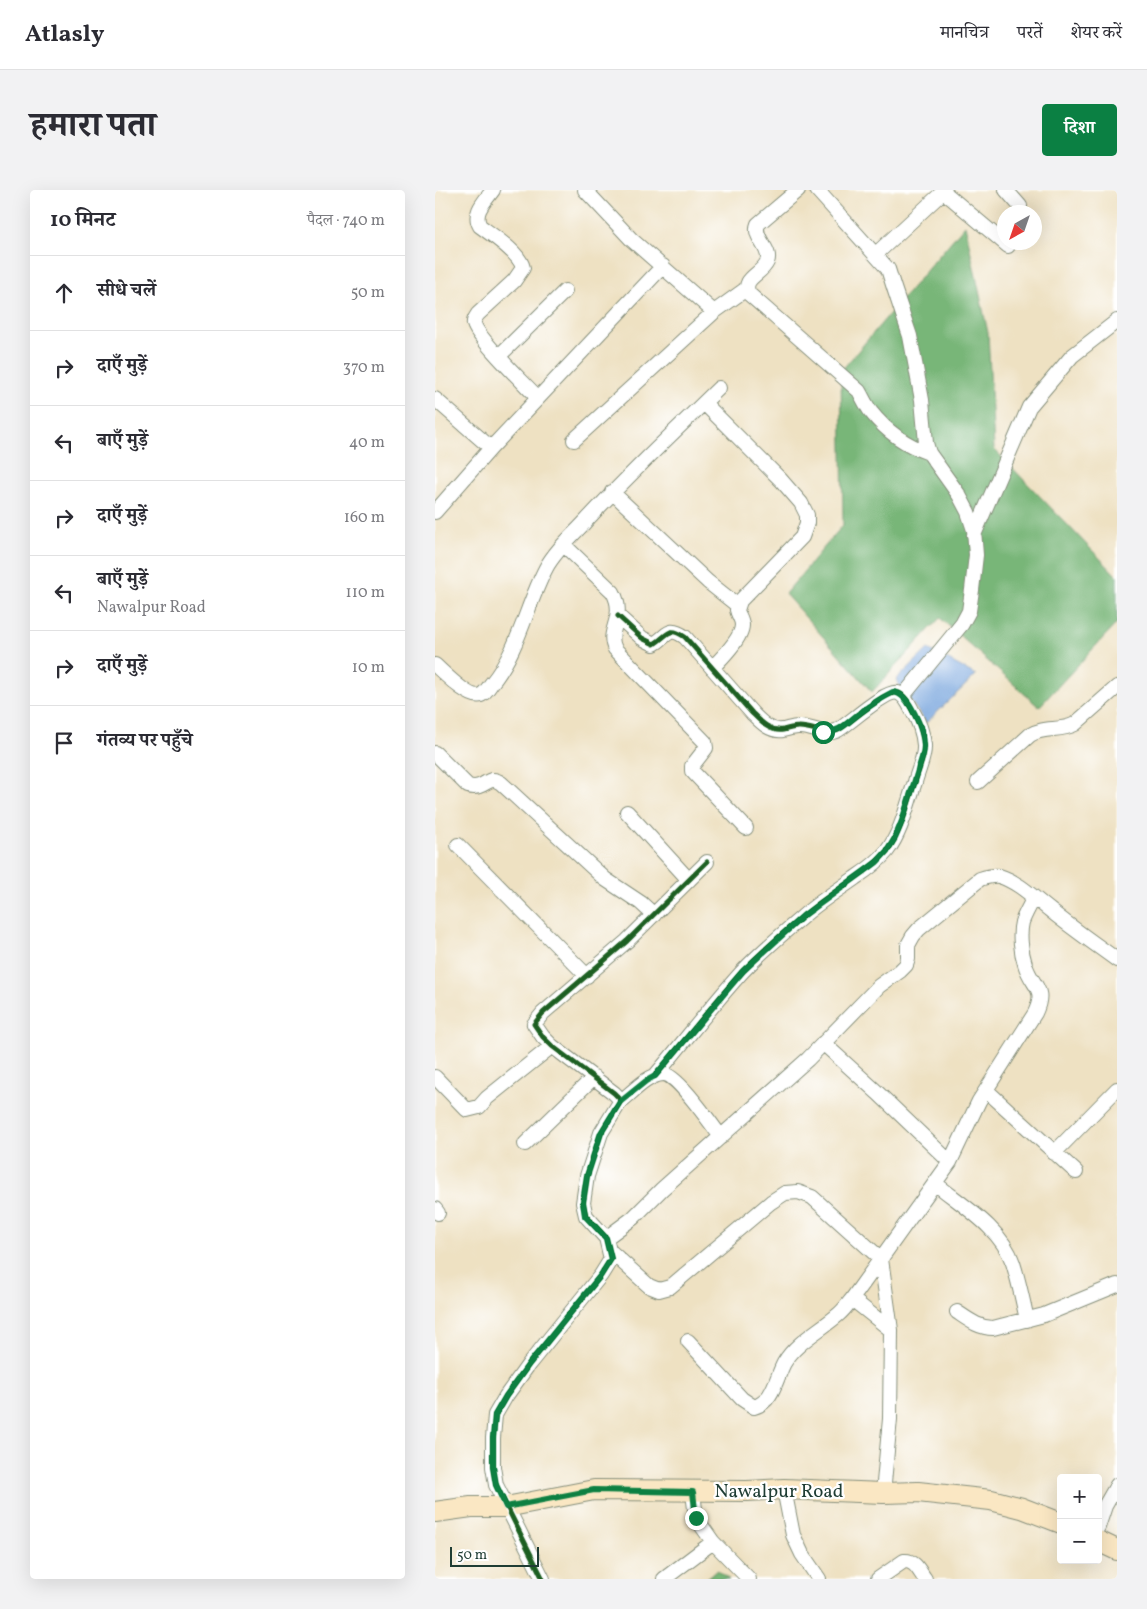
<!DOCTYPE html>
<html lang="hi">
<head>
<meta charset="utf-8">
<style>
  :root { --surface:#fff; --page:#f2f2f3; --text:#2b2b33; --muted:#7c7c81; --line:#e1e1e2; --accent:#0b8043 }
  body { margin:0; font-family:Vollkorn,"Noto Serif Devanagari",serif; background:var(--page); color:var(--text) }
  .controls { position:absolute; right:15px; bottom:15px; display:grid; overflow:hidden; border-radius:5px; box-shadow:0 5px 20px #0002 }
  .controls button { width:45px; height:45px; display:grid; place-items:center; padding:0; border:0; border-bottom:1px solid var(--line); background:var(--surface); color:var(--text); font:25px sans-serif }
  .compass { position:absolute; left:562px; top:15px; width:45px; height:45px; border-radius:50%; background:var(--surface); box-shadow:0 5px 20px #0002; rotate:220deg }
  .scale { position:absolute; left:15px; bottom:12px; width:89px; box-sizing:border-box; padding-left:5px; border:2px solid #1f3d34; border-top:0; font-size:14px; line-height:18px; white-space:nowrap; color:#1f3d34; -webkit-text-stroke:4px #fff; paint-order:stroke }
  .stop { position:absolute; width:15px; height:15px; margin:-11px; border:4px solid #0b8043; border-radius:50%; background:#fff }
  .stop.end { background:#0b8043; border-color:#fff; box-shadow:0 1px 5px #0008 }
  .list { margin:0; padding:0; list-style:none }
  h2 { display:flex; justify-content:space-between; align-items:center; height:65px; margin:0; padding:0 20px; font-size:21px }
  h2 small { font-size:16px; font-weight:400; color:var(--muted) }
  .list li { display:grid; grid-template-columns:32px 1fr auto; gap:15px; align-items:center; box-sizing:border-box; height:75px; padding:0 20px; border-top:1px solid var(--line) }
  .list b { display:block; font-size:19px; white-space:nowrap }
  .list p { margin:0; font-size:16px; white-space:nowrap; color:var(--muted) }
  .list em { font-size:16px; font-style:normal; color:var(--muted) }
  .icon { flex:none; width:28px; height:28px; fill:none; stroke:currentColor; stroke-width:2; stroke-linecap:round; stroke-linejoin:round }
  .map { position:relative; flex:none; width:682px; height:1389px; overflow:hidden; border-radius:5px }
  header { display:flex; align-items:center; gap:30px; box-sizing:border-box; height:70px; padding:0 25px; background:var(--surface); border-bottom:1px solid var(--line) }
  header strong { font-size:24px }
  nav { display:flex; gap:28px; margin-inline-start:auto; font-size:18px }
  .intro { display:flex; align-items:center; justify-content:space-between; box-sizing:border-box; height:120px; padding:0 30px }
  h1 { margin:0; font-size:35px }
  .button { padding:12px 22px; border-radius:5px; background:var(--accent); color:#fff; font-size:18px; font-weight:700 }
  main { display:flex; gap:30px; padding:0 30px }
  aside { flex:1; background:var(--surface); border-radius:5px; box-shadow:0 5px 20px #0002 }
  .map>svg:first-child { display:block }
</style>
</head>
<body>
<header>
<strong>Atlasly</strong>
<nav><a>मानचित्र</a><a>परतें</a><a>शेयर करें</a></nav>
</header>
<div class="intro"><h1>हमारा पता</h1><a class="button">दिशा</a></div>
<main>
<aside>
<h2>10 मिनट<small>पैदल · 740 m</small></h2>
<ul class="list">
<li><svg class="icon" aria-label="ahead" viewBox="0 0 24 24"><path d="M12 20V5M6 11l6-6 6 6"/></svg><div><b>सीधे चलें</b></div><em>50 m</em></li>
<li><svg class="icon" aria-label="right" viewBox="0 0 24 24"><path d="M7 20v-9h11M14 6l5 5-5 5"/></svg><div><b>दाएँ मुड़ें</b></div><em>370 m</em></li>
<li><svg class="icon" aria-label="left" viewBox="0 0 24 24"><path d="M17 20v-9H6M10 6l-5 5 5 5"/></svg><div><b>बाएँ मुड़ें</b></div><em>40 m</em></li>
<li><svg class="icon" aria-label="right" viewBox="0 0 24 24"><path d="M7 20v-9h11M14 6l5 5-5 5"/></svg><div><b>दाएँ मुड़ें</b></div><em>160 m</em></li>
<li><svg class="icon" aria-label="left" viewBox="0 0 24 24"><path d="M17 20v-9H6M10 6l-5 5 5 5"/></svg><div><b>बाएँ मुड़ें</b><p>Nawalpur Road</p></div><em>110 m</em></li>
<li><svg class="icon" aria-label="right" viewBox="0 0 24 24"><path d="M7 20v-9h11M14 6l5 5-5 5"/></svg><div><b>दाएँ मुड़ें</b></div><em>10 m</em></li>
<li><svg class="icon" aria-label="arrive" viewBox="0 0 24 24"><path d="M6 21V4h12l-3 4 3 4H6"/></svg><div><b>गंतव्य पर पहुँचे</b></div></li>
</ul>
</aside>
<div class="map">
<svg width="682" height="1389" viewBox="0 0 682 1389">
  <rect width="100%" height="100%" fill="#fff"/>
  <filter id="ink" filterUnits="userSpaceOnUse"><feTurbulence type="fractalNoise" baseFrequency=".02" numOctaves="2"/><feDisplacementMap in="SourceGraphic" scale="10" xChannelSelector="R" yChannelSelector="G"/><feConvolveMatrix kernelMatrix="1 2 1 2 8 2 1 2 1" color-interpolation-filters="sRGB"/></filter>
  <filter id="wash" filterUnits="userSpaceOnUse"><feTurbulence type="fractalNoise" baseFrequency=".0096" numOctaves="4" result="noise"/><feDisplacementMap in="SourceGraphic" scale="20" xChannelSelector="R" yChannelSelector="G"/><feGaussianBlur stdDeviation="1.12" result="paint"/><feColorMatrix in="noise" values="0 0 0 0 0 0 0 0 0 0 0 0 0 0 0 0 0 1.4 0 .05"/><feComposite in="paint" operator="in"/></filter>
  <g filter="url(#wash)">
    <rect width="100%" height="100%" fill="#eee1c2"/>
    <!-- forest -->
    <path fill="#78b678" stroke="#4c7a56" d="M530 35 553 143 559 259 682 386V433L604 517 505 428 437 502 350 404 408 335 406 181Z
      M282 1380 294 1389H271Z"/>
    <!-- water -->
    <path fill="#72a1db" stroke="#486f88" d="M493 459 541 485 491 533 461 490Z"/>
  </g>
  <g filter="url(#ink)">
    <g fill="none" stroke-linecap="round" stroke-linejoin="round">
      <defs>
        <path id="street" d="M58 0C50 11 37 23 45 36 57 45 85 63 88 78L79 91 43 124C41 127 38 130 39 134 43 149 91 195 103 208
          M150 0 197 50 279 122
          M363 0 323 34C317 48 338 59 332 72 326 85 306 88 314 104L424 201C428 208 431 215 436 222 452 242 470 255 494 263
          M382 0 453 79 459 98 475 146 487 210 491 253 494 263 524 305 533 322 539 340 541 365 537 400 534 421 527 434 468 506
          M571 0 585 16
          M509 2 573 56
          M441 64 510 0
          M64 166 130 101
          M0 209 56 258
          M269 213 346 290 366 313 372 325V333L367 347 305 411 302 420C303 425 307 429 307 435 307 448 286 469 277 478
          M139 250 279 122 311 99
          M177 302 273 392 302 415
          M0 322 56 258 228 76
          M539 345 594 217 637 166 682 131
          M129 355 178 402C192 428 170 440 180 459L270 552 271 558 257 576V581L311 638
          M183 426 207 448 219 454C233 446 233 435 250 447L317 523C326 532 335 542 348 540 353 539 358 537 363 537 377 536 390 547 403 540 414 534 451 499 463 503 470 505 474 514 477 520 483 530 488 543 489 555 490 567 483 580 480 592 472 615 467 641 452 661 443 672 432 680 420 688 402 701 382 713 366 728 346 745 325 763 307 782 277 815 249 852 220 886
          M0 475C9 483 35 510 46 505 50 503 54 497 56 494 84 460 91 416 111 378 120 361 137 346 150 332 193 285 239 242 284 198
          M0 563 33 596C51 601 52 583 66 593L170 689 206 713 219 725
          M543 592 595 545C609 536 625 542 640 534L682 497
          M192 622 254 690
          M23 655 152 786
          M388 853 443 903 515 972
          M0 887 32 920 44 917 52 908 117 856
          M551 900 641 982
          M185 912C197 903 212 885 228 884 241 883 277 935 286 947
          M90 954 159 887
          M619 963 682 899
          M501 994C528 1016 566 1038 578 1073 584 1092 588 1111 592 1130
          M0 1019 3 1023
          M171 1048 198 1028 227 999 373 869 444 796 465 781 471 775 473 769V755L478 746 484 739 545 689C551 687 557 685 564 686 584 692 600 709 616 721 637 738 660 754 682 770
          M174 1060 214 1096 224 1100 235 1097 336 1012 350 1003 363 1002 377 1007 446 1069 456 1140 455 1229 448 1303
          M417 1109 456 1140
          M522 1122C534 1130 544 1138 558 1138L609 1125 682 1095
          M253 1151 307 1209 319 1217C338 1212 341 1188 349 1173 361 1152 386 1140 404 1124 409 1120 413 1114 417 1109L515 972 544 911 600 823C612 797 597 798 590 774 586 762 584 744 587 732 590 724 595 715 599 708
          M349 1299 358 1345 367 1364 384 1389
          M258 1302 261 1328 278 1352 314 1389
          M663 1337 670 1316 682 1295
          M108 1389 61 1295 58 1277V1248L60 1225 71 1206 94 1174 166 1085 176 1069 171 1048 151 1026 148 1013 152 986 166 943 185 912 184 908 179 903 117 856 108 847 99 834 108 823 192 751 272 672
          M229 1389 278 1352
          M443 1389 469 1371C480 1370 484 1381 490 1389"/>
        <path id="secondary" d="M0 1322 36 1317H71L159 1300 312 1301 349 1299 448 1303 483 1302 556 1310 587 1318 626 1333
          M663 1351 682 1360"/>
      </defs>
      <!-- street casing -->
      <use href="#street" stroke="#868f7b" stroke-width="16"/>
      <!-- secondary casing -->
      <use href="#secondary" stroke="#868f7b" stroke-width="22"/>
      <!-- street -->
      <use href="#street" stroke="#fff" stroke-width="14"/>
      <!-- secondary -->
      <use href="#secondary" stroke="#fae7c3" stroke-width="20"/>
      <defs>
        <path id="cycleway" d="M183 426 207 448 219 454C233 446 233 435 250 447L317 523C326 532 335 542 348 540 353 539 358 537 363 537 377 536 390 547 403 540 414 534 451 499 463 503 470 505 474 514 477 520 483 530 488 543 489 555 490 567 483 580 480 592 472 615 467 641 452 661 443 672 432 680 420 688 402 701 382 713 366 728 346 745 325 763 307 782 277 815 249 852 220 886
          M108 1389 61 1295 58 1277V1248L60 1225 71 1206 94 1174 166 1085 176 1069 171 1048 151 1026 148 1013 152 986 166 943 185 912 184 908 179 903 117 856 108 847 99 834 108 823 192 751 272 672"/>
      </defs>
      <!-- cycleway casing -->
      <use href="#cycleway" stroke="#fff" stroke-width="8"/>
      <!-- cycleway -->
      <use href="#cycleway" stroke="#1b5e20" stroke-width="5"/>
    </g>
  </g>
  <g fill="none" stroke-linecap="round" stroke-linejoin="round" filter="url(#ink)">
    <!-- route -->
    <path stroke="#0b8043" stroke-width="6" d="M261 1328 258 1302 159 1300 71 1317 61 1295 58 1277V1248L60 1225 71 1206 94 1174 166 1085 176 1069 171 1048 150 1026 148 1012 152 986 166 943 185 912 211 891 220 886 308 781 368 726 442 672 452 661 460 648 467 631 487 568C488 565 489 560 489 556 489 542 475 503 458 502 447 508 435 515 425 523 412 532 406 543 388 542"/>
  </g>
  <g text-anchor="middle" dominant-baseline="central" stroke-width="4.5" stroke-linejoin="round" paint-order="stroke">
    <!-- street labels -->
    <g font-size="19" fill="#1f3d34" stroke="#fff">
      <text x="344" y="1302">Nawalpur Road</text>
    </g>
  </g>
</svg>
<div class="controls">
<button>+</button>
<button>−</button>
</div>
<svg class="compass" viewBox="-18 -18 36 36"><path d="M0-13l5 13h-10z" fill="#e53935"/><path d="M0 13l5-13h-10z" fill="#7c7c81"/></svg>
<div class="scale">50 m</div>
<div class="stop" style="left:388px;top:542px"></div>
<div class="stop end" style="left:261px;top:1328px"></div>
</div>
</main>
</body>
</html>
